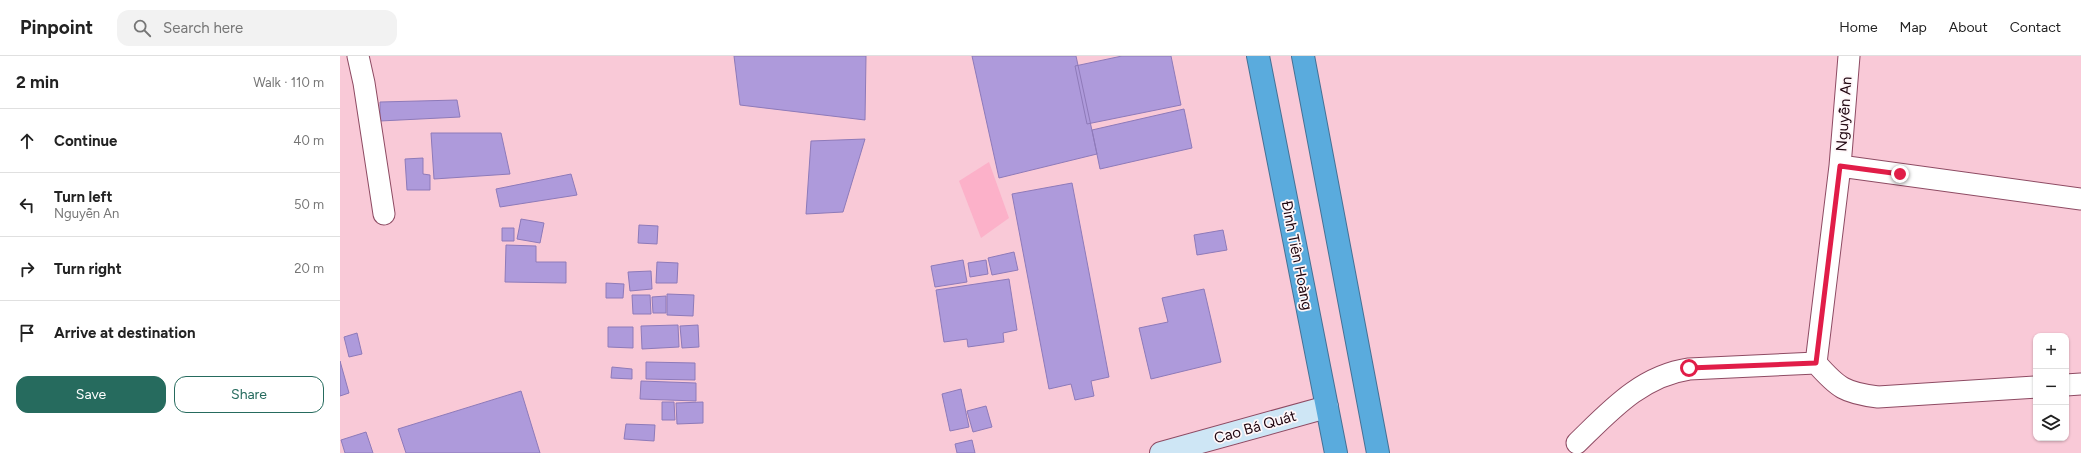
<!DOCTYPE html>
<html lang="en">
<head>
<meta charset="utf-8">
<style>
  :root { --surface:#fff; --page:#f2f2f2; --text:#222; --muted:#767676; --line:#e0e0e0; --accent:#266b5e }
  body { margin:0; font-family:Figtree,sans-serif; background:var(--page); color:var(--text) }
  .controls { position:absolute; right:12px; bottom:12px; display:grid; overflow:hidden; border-radius:8px; box-shadow:0 1px 3px #0004 }
  .controls button { width:36px; height:36px; display:grid; place-items:center; padding:0; border:0; border-bottom:1px solid var(--line); background:var(--surface); color:var(--text); font:20px sans-serif }
  .stop { position:absolute; width:12px; height:12px; margin:-9px; border:3px solid #e11d48; border-radius:50%; background:#fff }
  .stop.end { background:#e11d48; border-color:#fff; box-shadow:0 1px 4px #0008 }
  .list { margin:0; padding:0; list-style:none }
  h2 { display:flex; justify-content:space-between; align-items:center; height:52px; margin:0; padding:0 16px; font-size:17px }
  h2 small { font-size:13px; font-weight:400; color:var(--muted) }
  .list li { display:grid; grid-template-columns:26px 1fr auto; gap:12px; align-items:center; box-sizing:border-box; height:64px; padding:0 16px; border-top:1px solid var(--line) }
  .list b { display:block; font-size:15px; white-space:nowrap }
  .list p { margin:0; font-size:13px; white-space:nowrap; color:var(--muted) }
  .list em { font-size:13px; font-style:normal; color:var(--muted) }
  .actions { display:flex; gap:8px; padding:12px 16px }
  .actions a { flex:1; padding:9px 0; border:1px solid var(--accent); border-radius:12px; text-align:center; font-size:14px; color:var(--accent) }
  .actions .main { background:var(--accent); color:#fff }
  .icon { flex:none; width:22px; height:22px; fill:none; stroke:currentColor; stroke-width:2; stroke-linecap:round; stroke-linejoin:round }
  .map { position:relative; flex:none; width:1741px; height:397px; overflow:hidden }
  header { display:flex; align-items:center; gap:24px; box-sizing:border-box; height:56px; padding:0 20px; background:var(--surface); border-bottom:1px solid var(--line) }
  header strong { font-size:19px }
  nav { display:flex; gap:22px; margin-inline-start:auto; font-size:14px }
  .search { width:280px; height:36px; background:var(--page); display:flex; align-items:center; gap:10px; box-sizing:border-box; padding:0 14px; border-radius:12px; color:var(--muted); font-size:15px }
  main { display:flex }
  aside { flex:1; background:var(--surface) }
  .map>svg:first-child { display:block }
</style>
</head>
<body>
<header>
<strong>Pinpoint</strong>
<div class="search"><svg class="icon" aria-label="search" viewBox="0 0 24 24"><circle cx="10" cy="10" r="6"/><path d="M15 15l6 6"/></svg>Search here</div>
<nav><a>Home</a><a>Map</a><a>About</a><a>Contact</a></nav>
</header>
<main>
<aside>
<h2>2 min<small>Walk · 110 m</small></h2>
<ul class="list">
<li><svg class="icon" aria-label="ahead" viewBox="0 0 24 24"><path d="M12 20V5M6 11l6-6 6 6"/></svg><div><b>Continue</b></div><em>40 m</em></li>
<li><svg class="icon" aria-label="left" viewBox="0 0 24 24"><path d="M17 20v-9H6M10 6l-5 5 5 5"/></svg><div><b>Turn left</b><p>Nguyễn An</p></div><em>50 m</em></li>
<li><svg class="icon" aria-label="right" viewBox="0 0 24 24"><path d="M7 20v-9h11M14 6l5 5-5 5"/></svg><div><b>Turn right</b></div><em>20 m</em></li>
<li><svg class="icon" aria-label="arrive" viewBox="0 0 24 24"><path d="M6 21V4h12l-3 4 3 4H6"/></svg><div><b>Arrive at destination</b></div></li>
</ul>
<div class="actions"><a class="main">Save</a><a>Share</a></div>
</aside>
<div class="map">
<svg width="1741" height="397" viewBox="0 0 1741 397">
  <rect width="100%" height="100%" fill="#f9c9d7"/>
  <!-- green -->
  <path fill="#fcb1c9" d="M649 106 669 162 641 182 619 125Z"/>
  <!-- building -->
  <path fill="#ae9adb" stroke="#8e7ab9" d="M394 0H526L525 64 400 49Z
    M632 0H736L757 98 659 122Z
    M782 0H831L841 49 747 68 735 10Z
    M117 44 120 61 40 65V46Z
    M844 53 852 92 760 113 752 74Z
    M91 77H161L170 118 94 123Z
    M525 83 503 156 466 158 471 85Z
    M83 102V118L90 119V134H67L65 103Z
    M231 118 237 139 160 151 156 133Z
    M732 127 769 321 751 325 754 340 735 344 731 328 709 333 672 138Z
    M181 163 204 167 200 187 177 183Z
    M299 169 318 170 317 188 298 187Z
    M162 172H174V185H162Z
    M883 174 887 194 857 199 854 179Z
    M166 189 196 190V206H226V227L165 226Z
    M674 196 678 214 652 219 648 202Z
    M623 204 627 226 595 231 591 210Z
    M646 204 648 218 630 221 628 207Z
    M317 206 338 207 337 227H316Z
    M311 215 312 233 290 235 288 216Z
    M669 223 677 274 663 277 664 286 628 291 627 283 604 286 596 234Z
    M266 227 284 228 283 242H266Z
    M864 233 881 306 811 323 799 272 828 266 822 242Z
    M327 238 354 239 353 260 327 259Z
    M292 239H310L311 258H293Z
    M326 240V257H313L312 241Z
    M338 269 339 291 302 293 301 270Z
    M358 269 359 291 342 292 340 270Z
    M268 271H293V292L268 291Z
    M17 277 22 298 9 301 4 281Z
    M0 305 9 337 0 340Z
    M306 306 355 307V324L306 323Z
    M272 311 292 313V323L271 322Z
    M301 325 356 327V345L300 343Z
    M621 333 629 371 610 375 602 338Z
    M181 335 200 397H66L58 373Z
    M322 346H334L335 364H322Z
    M363 346V367L337 368 336 347Z
    M646 350 652 371 633 376 627 355Z
    M286 368 315 369 314 385 284 383Z
    M26 376 33 397H5L1 384Z
    M632 384 635 397H617L615 388Z"/>
  <g fill="none" stroke-linecap="round" stroke-linejoin="round">
    <defs>
      <path id="street" d="M18 0 24 27 44 158
        M1500 110 1741 143
        M1476 307 1500 110 1509 0
        M1476 307C1498 332 1505 337 1538 341L1696 331
        M1726 329 1741 328
        M1237 387C1270 355 1301 320 1349 313L1476 307"/>
      <path id="secondary" d="M821 397 987 351"/>
      <path id="highway" d="M918 0 996 397
        M963 0 1038 397"/>
    </defs>
    <!-- street casing -->
    <use href="#street" stroke="#8e4b63" stroke-width="23"/>
    <!-- secondary casing -->
    <use href="#secondary" stroke="#8e4b63" stroke-width="24"/>
    <!-- highway casing -->
    <use href="#highway" stroke="#467195" stroke-width="24"/>
    <!-- street -->
    <use href="#street" stroke="#fff" stroke-width="21"/>
    <!-- secondary -->
    <use href="#secondary" stroke="#cee6f5" stroke-width="22"/>
    <!-- highway -->
    <use href="#highway" stroke="#5aabdd" stroke-width="22"/>
  </g>
  <g fill="none" stroke-linecap="round" stroke-linejoin="round">
    <!-- route -->
    <path stroke="#e11d48" stroke-width="5" d="M1349 312 1476 307 1500 110 1560 118"/>
  </g>
  <g text-anchor="middle" dominant-baseline="central" stroke-width="3.5" stroke-linejoin="round" paint-order="stroke">
    <!-- street labels -->
    <g font-size="15" fill="#200610" stroke="#fff7f9">
      <text transform="translate(1504 58) rotate(-86)">Nguyễn An</text>
      <text transform="translate(957 199) rotate(79)">Đinh Tiên Hoàng</text>
      <text transform="translate(915 371) rotate(-16)">Cao Bá Quát</text>
    </g>
  </g>
</svg>
<div class="controls">
<button>+</button>
<button>−</button>
<button><svg class="icon" aria-label="layers" viewBox="0 0 24 24"><path d="M12 4l9 5-9 5-9-5zM3 14l9 5 9-5"/></svg></button>
</div>
<div class="stop" style="left:1349px;top:312px"></div>
<div class="stop end" style="left:1560px;top:118px"></div>
</div>
</main>
</body>
</html>
